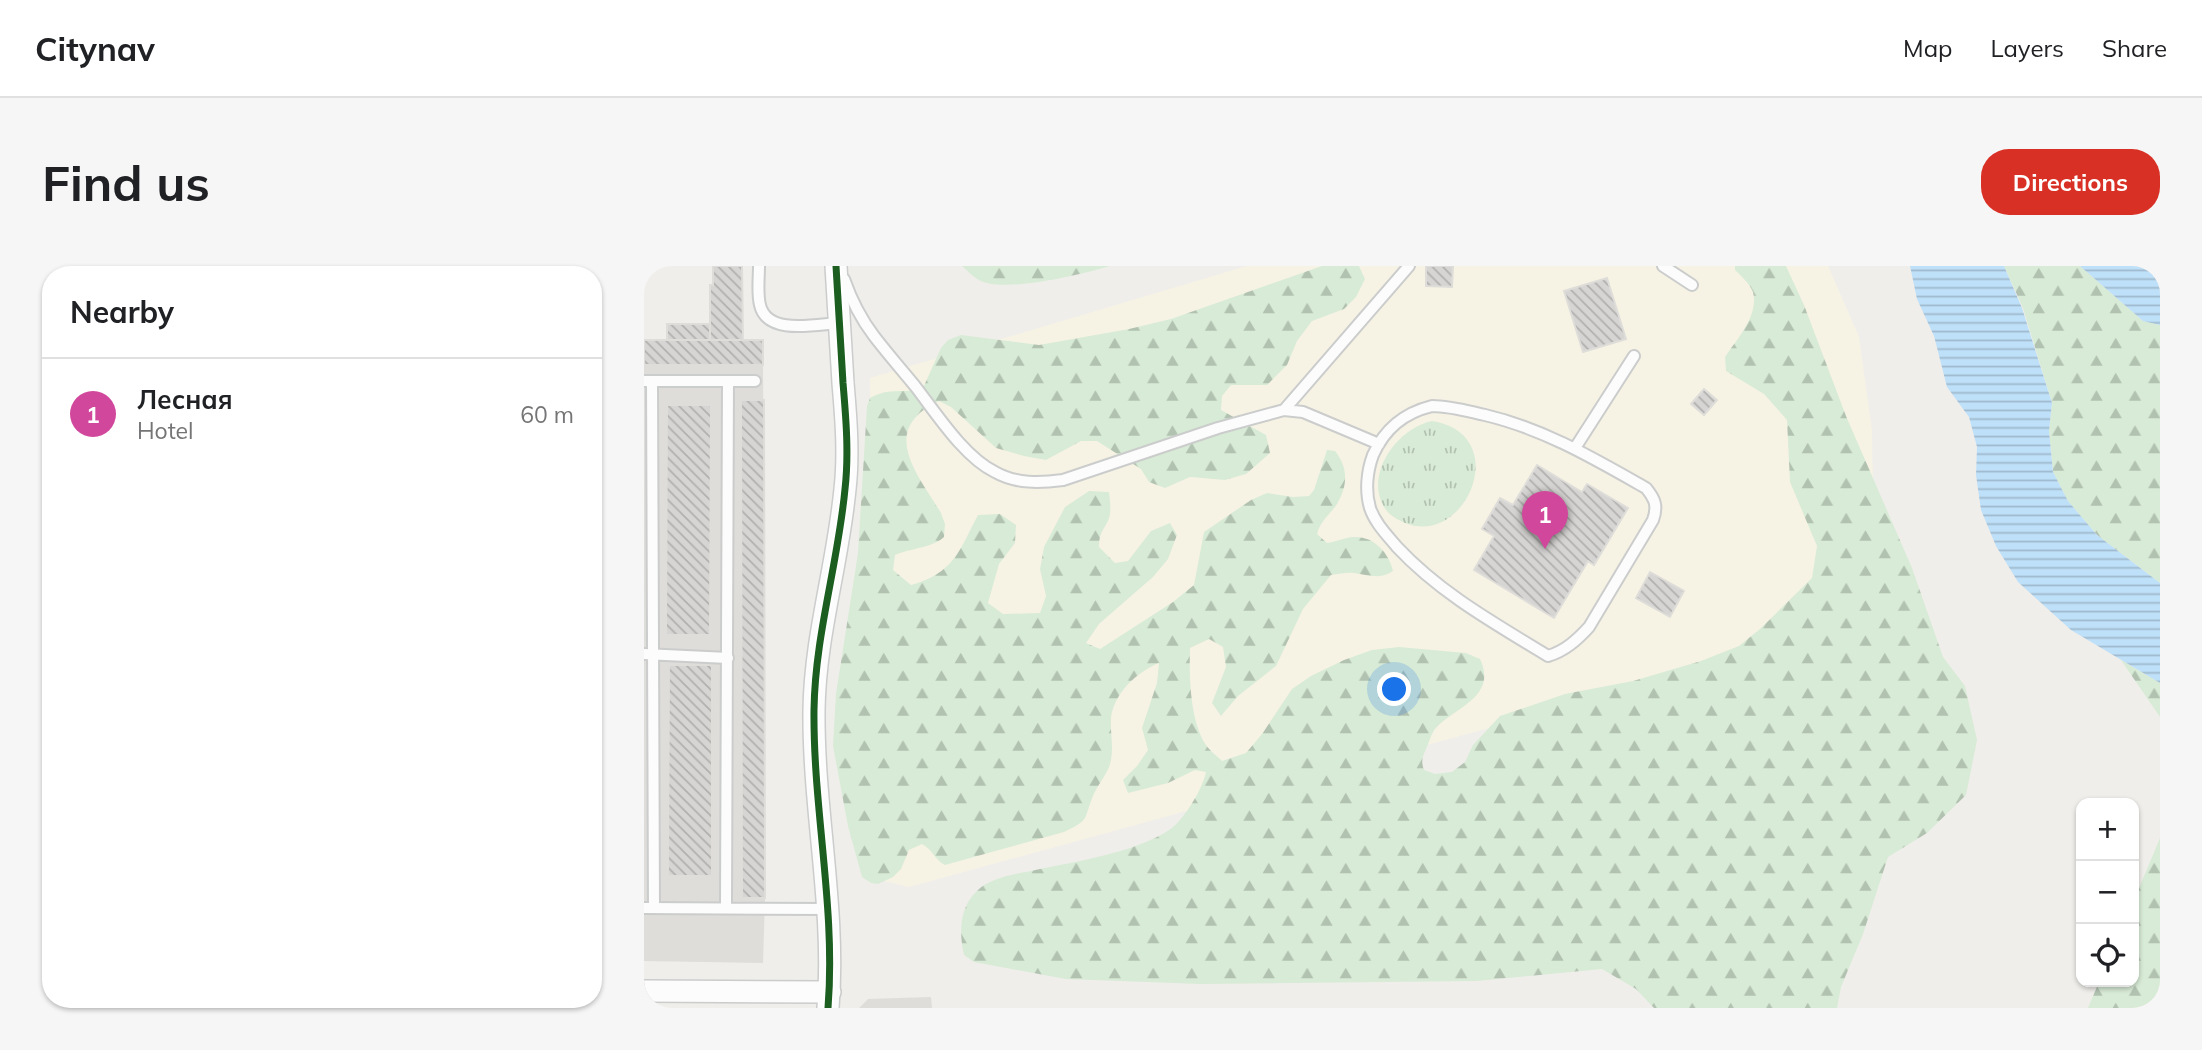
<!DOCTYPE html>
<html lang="en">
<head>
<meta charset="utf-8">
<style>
  :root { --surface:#fff; --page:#f6f6f6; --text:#202124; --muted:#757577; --line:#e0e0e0; --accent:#d93025 }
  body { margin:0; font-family:Mulish,sans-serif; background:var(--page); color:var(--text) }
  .controls { position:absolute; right:21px; bottom:21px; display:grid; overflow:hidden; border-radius:14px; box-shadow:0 2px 5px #0004 }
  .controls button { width:63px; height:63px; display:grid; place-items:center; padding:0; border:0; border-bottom:2px solid var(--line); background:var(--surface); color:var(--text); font:35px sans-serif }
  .you { position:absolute; left:751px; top:424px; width:24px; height:24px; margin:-18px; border:5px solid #fff; border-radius:50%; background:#1a73e8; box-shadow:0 0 0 10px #1a73e833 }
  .badge { display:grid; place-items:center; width:46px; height:46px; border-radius:50%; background:var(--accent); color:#fff; font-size:23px; font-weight:700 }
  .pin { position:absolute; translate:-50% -58px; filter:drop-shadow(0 2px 4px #0008) }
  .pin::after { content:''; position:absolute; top:37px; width:24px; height:21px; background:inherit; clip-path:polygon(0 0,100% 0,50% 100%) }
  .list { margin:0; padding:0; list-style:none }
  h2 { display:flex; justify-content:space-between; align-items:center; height:91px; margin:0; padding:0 28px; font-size:30px }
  h2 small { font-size:23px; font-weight:400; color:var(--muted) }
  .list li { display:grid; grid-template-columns:46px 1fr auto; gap:21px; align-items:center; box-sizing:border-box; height:112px; padding:0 28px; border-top:2px solid var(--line) }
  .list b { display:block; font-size:26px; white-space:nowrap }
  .list p { margin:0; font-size:23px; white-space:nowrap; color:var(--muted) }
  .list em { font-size:23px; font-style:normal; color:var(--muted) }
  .icon { flex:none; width:38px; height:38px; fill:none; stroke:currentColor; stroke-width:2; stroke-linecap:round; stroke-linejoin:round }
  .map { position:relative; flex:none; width:1516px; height:742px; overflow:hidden; border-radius:28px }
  header { display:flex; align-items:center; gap:42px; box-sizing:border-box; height:98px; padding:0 35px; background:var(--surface); border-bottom:2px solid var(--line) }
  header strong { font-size:33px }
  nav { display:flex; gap:38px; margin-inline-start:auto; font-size:24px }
  .intro { display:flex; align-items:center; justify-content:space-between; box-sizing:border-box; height:168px; padding:0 42px }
  h1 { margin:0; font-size:49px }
  .button { padding:18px 32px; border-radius:28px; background:var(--accent); color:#fff; font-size:24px; font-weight:700 }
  main { display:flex; gap:42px; padding:0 42px }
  aside { flex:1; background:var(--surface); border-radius:28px; box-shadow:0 2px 5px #0004 }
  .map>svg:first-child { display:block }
</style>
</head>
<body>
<header>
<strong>Citynav</strong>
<nav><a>Map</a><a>Layers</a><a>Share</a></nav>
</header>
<div class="intro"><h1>Find us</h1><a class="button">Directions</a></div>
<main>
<aside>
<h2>Nearby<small></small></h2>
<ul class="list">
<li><span class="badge" style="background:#d1479c">1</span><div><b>Лесная</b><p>Hotel</p></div><em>60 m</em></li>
</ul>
</aside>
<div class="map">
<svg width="1516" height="742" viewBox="0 0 1516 742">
  <defs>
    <pattern id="grass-tufts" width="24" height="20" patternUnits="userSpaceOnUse" patternTransform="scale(1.75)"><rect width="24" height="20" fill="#d8ebd6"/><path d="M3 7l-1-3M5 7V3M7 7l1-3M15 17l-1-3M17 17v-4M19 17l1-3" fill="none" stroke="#b2c2b1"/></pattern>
    <pattern id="forest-firs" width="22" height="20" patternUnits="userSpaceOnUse" patternTransform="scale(1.75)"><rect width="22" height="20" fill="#d8ebd6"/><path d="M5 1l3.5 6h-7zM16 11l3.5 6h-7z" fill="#b2c2b1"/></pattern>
    <pattern id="water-rules" width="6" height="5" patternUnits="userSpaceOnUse" patternTransform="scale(1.75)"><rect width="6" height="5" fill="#bfe0f9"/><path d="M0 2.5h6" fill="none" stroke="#9eb9cd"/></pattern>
    <pattern id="building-back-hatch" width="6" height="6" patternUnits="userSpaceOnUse" patternTransform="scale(1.75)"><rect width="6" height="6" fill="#d6d5d3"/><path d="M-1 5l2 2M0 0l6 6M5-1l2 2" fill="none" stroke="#b1b0af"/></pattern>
  </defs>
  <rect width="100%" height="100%" fill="#efeeea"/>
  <!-- commercial -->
  <path fill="#f7f3e4" d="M603 0H1184L1215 71 1228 165 1231 369 845 462 265 621 224 611 231 514 226 112Z"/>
  <!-- industrial -->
  <path fill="#dfddda" d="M0 74H119L121 632 119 697 0 695Z
    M287 731 288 742H215L224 733Z"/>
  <!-- grass -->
  <path fill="url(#grass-tufts)" d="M788 155C870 168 822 282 761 257 752 253 745 249 740 241 720 207 754 162 788 155Z"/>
  <!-- forest -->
  <path fill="url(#forest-firs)" d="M318 0H466C439 8 359 28 335 14 329 11 323 4 318 0Z
    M678 0H715L721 13 712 31 700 43 668 55 653 75 643 99 623 119H587L578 130 577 144 622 169 626 187 602 208 581 214 546 211 521 222 505 216 497 203 453 175H437L402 194 380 190 352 182 307 141 295 135C234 164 273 207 297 247L301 258 300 271C288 282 267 282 251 289L249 304 267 319C310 307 315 285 334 249L356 248 372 259 371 277 355 298 344 337 359 348 396 347 402 330 396 303 400 281 421 241 445 225 465 226C466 236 468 246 464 255 458 266 455 268 455 281L471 297 484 295 507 265 526 257 533 269 524 293 509 311 455 358 442 377 456 383 529 336 550 319 560 266 607 234 623 227 649 231 665 230 670 224 683 184 691 185C705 202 704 222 691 241 684 250 676 256 673 268L683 277C691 276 702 271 710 271 730 270 745 287 749 305 736 314 724 309 710 307 703 306 695 308 687 309L659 343 632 400 594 430 577 450 568 437 582 401 579 381 565 373 546 382C545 410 546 455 562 479 566 485 573 490 578 495L602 487 618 468 648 423 667 410 700 394 728 384 755 381 822 387 836 393C854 431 811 441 791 463 787 468 785 477 782 483 778 492 777 495 780 504L791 508 808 506 821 496 829 479 856 450 921 428 989 415 1057 395 1095 380 1116 363 1168 312 1173 280 1146 216 1143 154 1120 128 1082 105 1081 91C1093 73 1115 50 1109 26 1106 18 1097 10 1091 4V0H1142L1160 39 1202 150 1268 302 1299 391 1321 420 1333 474 1322 529 1283 567 1244 591 1219 668 1197 721 1193 742H1010L992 723 958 703 833 715 556 718 422 713 330 696 320 689C315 668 315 641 333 625 345 612 371 608 387 605 428 596 491 587 525 564 540 554 558 524 562 506L551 504 524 517 484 527 479 514 493 500 504 484 498 462 513 417 515 397C493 406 470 427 467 452 466 469 471 485 465 501 461 511 453 520 449 530 439 554 447 553 420 566L301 599C291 594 289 584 278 578L265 584 257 603 249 611 234 618 227 617 218 611 204 560 189 480 192 428 214 287 223 140 226 132C248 120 258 129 279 122L297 82 304 74 317 69 395 79 485 63 527 53Z
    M1360 0H1436L1499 55 1516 59V317L1453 269 1424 235 1409 206 1405 165 1408 137 1379 42Z
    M1477 394 1516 417V451Z
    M1516 572V742H1444L1455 716H1490V634Z"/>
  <!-- water -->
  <path fill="url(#water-rules)" d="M1266 0H1360L1378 42 1408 137 1405 165 1409 206 1424 235 1453 269 1516 317V417L1427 364 1374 316 1352 280 1337 244 1332 209 1333 181 1325 151 1303 121 1290 70 1273 33Z
    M1436 0H1516V59L1499 55Z"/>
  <!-- building -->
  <path fill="url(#building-back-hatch)" stroke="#deddd9" stroke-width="2" d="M69 0H98L99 74H66V19H69Z
    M782 0H809L808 21 782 20Z
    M963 12 982 73 939 86 920 25Z
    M23 58H66V74H23Z
    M0 74H119V99H0Z
    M1060 123 1073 134 1060 149 1047 138Z
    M97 134H120L121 632H98Z
    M23 139H67L66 369H22Z
    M893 199 938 226 943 218 984 242 950 299 944 295 910 352 830 304 850 270 838 263 856 232 869 239Z
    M1006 306 1040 325 1026 351 992 332Z
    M25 399H68V610H24Z"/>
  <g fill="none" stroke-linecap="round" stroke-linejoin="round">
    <defs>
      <path id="lane" d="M115 0C115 12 113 27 116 39 123 70 173 58 195 57
        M1019 0 1048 19
        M200 13C207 33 217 53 230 70 243 87 257 103 271 120 292 147 320 191 351 206 372 218 396 217 419 214L574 162 640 144 659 146 735 178
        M0 115H111
        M8 115 10 642
        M788 140C806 140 823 145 841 149 900 163 949 192 1002 222 1011 233 1014 240 1009 254L945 361C933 374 921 385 904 390 850 357 796 327 753 281 743 269 731 257 726 242 721 225 723 205 729 189 741 162 760 147 788 140Z
        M640 144 765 0
        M931 182 990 90
        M0 388 84 392
        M0 642 185 643
        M82 642 84 115"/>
      <path id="street" d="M0 725 186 726
        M184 742C192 642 169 544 170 444 171 369 194 298 201 223 205 188 202 152 199 117 197 78 194 39 192 0"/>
    </defs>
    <!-- lane casing -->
    <use href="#lane" stroke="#cbcccc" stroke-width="14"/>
    <!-- street casing -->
    <use href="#street" stroke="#cbcccc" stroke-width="24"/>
    <!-- lane -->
    <use href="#lane" stroke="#fdfcfc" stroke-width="10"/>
    <!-- street -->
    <use href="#street" stroke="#fdfcfc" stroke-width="21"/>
    <defs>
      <path id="cycleway" d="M184 742C192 642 169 544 170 444 171 369 194 298 201 223 205 188 202 152 199 117 197 78 194 39 192 0"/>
    </defs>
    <!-- cycleway casing -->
    <use href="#cycleway" stroke="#fff" stroke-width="11"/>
    <!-- cycleway -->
    <use href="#cycleway" stroke="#1b5e20" stroke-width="7"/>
  </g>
</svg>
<div class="controls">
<button>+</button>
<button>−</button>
<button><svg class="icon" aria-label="locate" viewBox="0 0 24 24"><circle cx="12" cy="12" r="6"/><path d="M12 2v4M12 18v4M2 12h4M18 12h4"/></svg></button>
</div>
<div class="you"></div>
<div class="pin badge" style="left:901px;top:283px;background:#d1479c">1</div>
</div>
</main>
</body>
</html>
